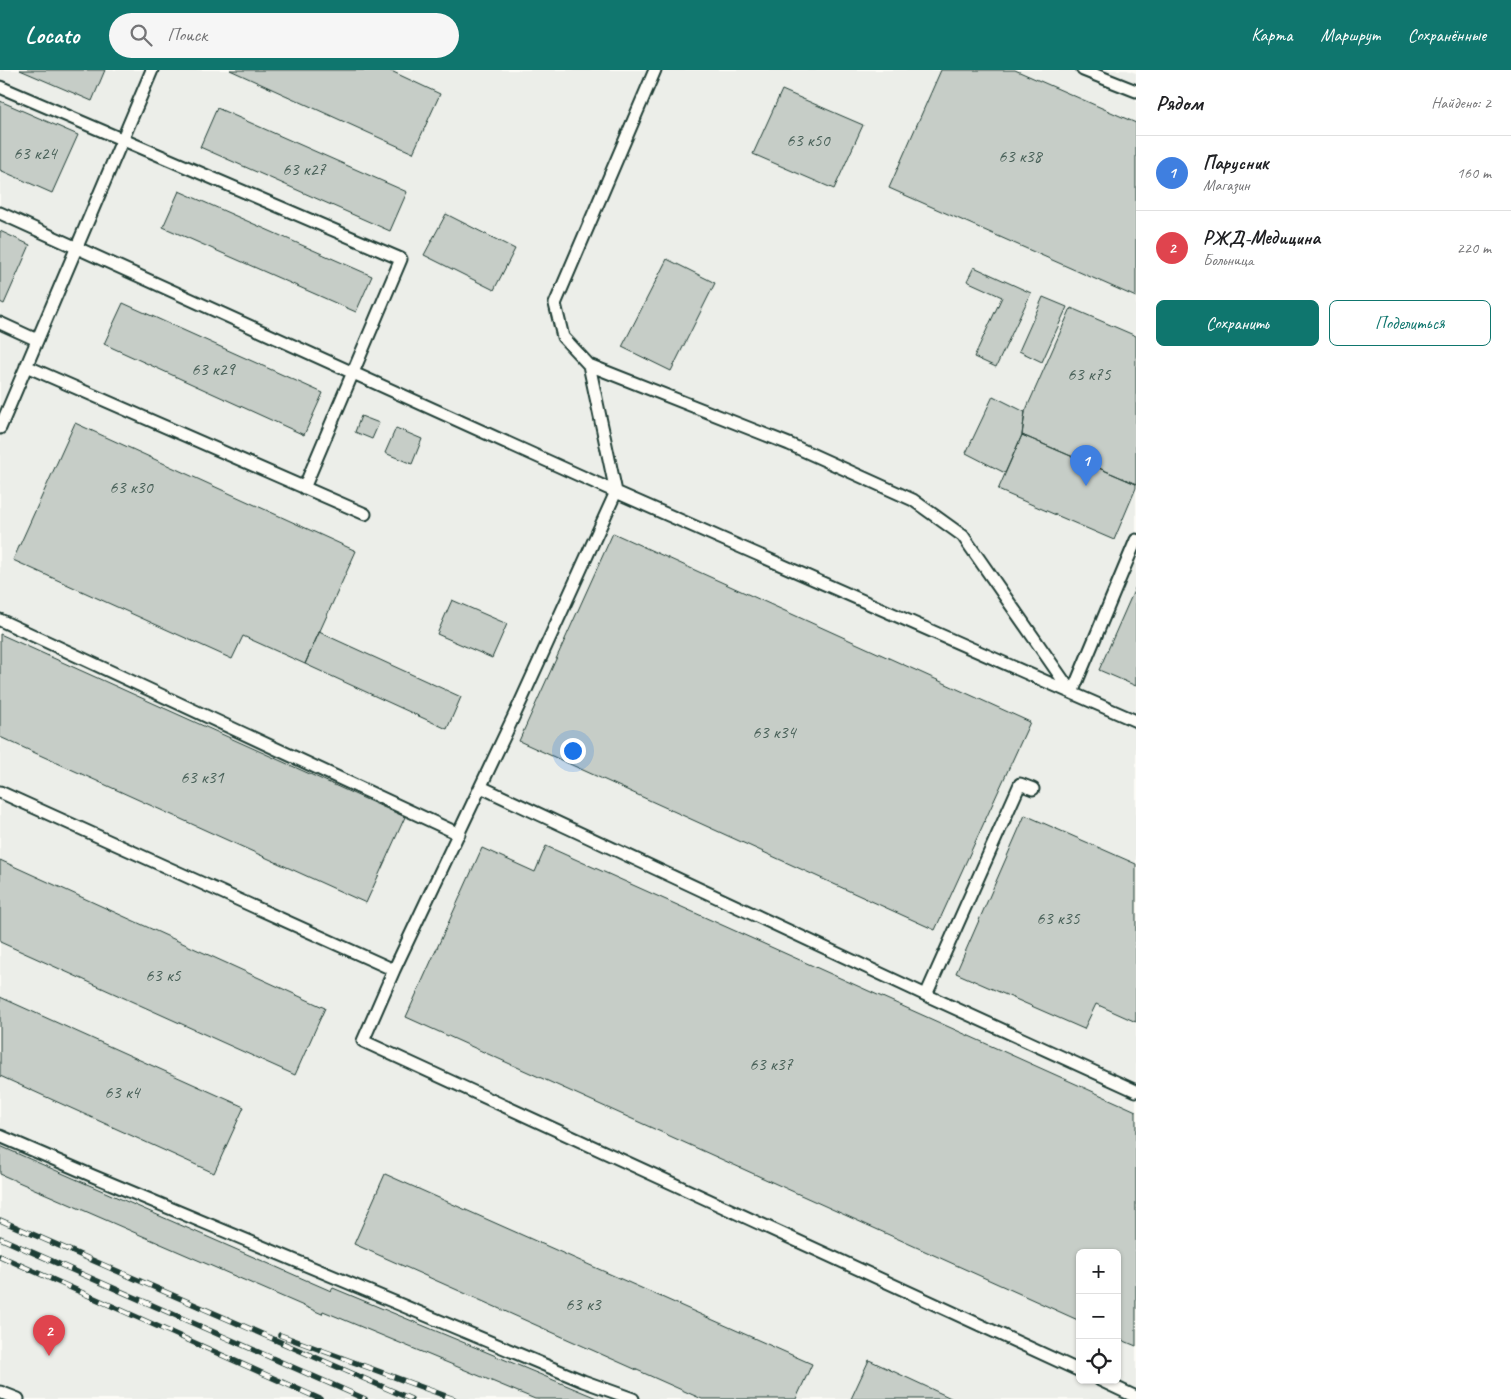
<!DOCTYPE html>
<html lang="ru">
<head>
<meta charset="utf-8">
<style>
  :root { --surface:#fff; --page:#f6f6f6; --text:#202124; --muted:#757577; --line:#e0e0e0; --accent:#0f766e }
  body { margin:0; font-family:Caveat,sans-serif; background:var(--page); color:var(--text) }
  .controls { position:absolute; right:15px; bottom:15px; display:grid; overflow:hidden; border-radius:8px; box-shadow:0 1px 4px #0004 }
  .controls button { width:45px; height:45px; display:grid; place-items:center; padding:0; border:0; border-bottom:1px solid var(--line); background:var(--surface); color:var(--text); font:25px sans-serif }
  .you { position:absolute; left:572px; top:680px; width:18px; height:18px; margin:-12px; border:4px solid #fff; border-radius:50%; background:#1a73e8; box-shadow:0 0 0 8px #1a73e833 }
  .badge { display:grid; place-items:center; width:32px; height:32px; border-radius:50%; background:var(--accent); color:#fff; font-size:16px; font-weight:700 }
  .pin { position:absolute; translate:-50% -41px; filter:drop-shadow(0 1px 2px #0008) }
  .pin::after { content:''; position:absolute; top:26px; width:18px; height:15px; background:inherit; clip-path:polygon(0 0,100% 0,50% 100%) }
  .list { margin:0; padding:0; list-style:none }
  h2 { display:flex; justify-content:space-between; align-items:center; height:65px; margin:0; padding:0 20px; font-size:21px }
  h2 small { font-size:16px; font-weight:400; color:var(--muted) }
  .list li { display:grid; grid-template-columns:32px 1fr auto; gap:15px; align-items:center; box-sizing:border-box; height:75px; padding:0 20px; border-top:1px solid var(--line) }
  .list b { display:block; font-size:19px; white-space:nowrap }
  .list p { margin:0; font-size:16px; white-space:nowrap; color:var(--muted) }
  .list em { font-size:16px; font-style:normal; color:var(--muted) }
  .actions { display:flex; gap:10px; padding:15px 20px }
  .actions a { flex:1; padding:11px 0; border:1px solid var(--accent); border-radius:8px; text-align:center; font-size:18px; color:var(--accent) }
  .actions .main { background:var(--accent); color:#fff }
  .icon { flex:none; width:28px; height:28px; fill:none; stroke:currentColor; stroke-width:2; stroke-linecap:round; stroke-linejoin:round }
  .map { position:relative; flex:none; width:1136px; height:1329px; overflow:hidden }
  header { display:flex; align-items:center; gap:30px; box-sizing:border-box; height:70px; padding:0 25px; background:var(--accent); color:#fff }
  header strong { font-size:24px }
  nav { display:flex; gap:28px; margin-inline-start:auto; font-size:18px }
  .search { width:350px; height:45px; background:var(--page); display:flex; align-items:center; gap:12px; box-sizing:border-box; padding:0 18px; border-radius:28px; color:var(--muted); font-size:19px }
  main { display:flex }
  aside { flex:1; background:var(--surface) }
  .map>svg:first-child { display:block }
</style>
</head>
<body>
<header>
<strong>Locato</strong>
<div class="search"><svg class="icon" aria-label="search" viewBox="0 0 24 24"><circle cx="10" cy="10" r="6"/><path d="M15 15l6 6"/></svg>Поиск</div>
<nav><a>Карта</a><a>Маршрут</a><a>Сохранённые</a></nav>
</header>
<main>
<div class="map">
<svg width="1136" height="1329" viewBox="0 0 1136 1329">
  <rect width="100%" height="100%" fill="#fdfcf7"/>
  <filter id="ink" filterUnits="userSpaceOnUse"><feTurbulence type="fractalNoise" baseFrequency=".02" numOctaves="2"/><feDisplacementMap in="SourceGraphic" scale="10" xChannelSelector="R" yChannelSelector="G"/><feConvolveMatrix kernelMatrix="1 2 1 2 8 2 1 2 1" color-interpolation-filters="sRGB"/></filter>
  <g filter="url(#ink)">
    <!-- built -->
    <path fill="#eceee9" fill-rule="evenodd" d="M0 0H1127L1136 3V1329H0ZM1080 1183H1117V1310H1080Z"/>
    <!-- building -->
    <path fill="#c6cdc7" stroke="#1f3d34" d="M20 0H105L92 31Z
      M230 0H389L440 24 413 83Z
      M941 0H1015L1136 53V227L889 118Z
      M782 20 863 55 834 119 753 84Z
      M0 31 78 65 52 123 0 100Z
      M217 38 407 122 390 161 200 77Z
      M179 121 372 206 356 242 163 157Z
      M446 144 515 179 494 220 424 185Z
      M0 161 30 175 4 234 0 232Z
      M667 189 715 213 671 301 622 277Z
      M974 197 1031 223 996 297 974 287 1002 227 967 211Z
      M1043 227 1067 237 1042 292 1019 281Z
      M123 233 323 323 304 365 104 274Z
      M1071 238 1136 266V414L1022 365 1025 342Z
      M993 326 1025 342 1022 365 1005 403 966 383Z
      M361 346 379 353 372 369 355 362Z
      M75 353 356 481 305 594 243 566 232 589 13 490Z
      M396 358 422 369 412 394 385 383Z
      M1022 365 1136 414V418L1114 470 998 420Z
      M613 463 1030 652 935 860 519 671Z
      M1136 516V616L1099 600Z
      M452 530 507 554 492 588 437 564Z
      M319 562 461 627 447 659 305 594Z
      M0 564 405 747 366 833 0 667Z
      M1025 745 1136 794V952L1096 934 1084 959 956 903Z
      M546 776 1136 1041V1276L1117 1268V1183H1080V1251L406 947 482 778 535 802Z
      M0 790 325 938 295 1005 0 872Z
      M0 927 244 1037 214 1103 0 1006Z
      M0 1076 331 1221 333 1218 599 1329H535L323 1241 322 1244 0 1104Z
      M385 1104 812 1294 796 1329H702L354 1174Z
      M869 1290 953 1329H851Z"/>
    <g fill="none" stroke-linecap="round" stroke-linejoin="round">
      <defs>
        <path id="service" d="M655 0 555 234 563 267 589 295 789 374 913 430 963 466 1072 623 1136 651
          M1083 0 1136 21
          M0 17 401 189 304 418
          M0 143 616 422 521 631 394 900 363 971 1080 1301
          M0 253 37 270
          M589 295 616 422 1072 623 1136 470
          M26 296 365 444
          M0 358 152 0
          M0 550 459 764
          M481 717 926 925 1136 1021
          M0 722 394 900
          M926 925 1020 714 1033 719
          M0 1066 93 1106 583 1311 633 1329
          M1100 1310 1136 1327
          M0 1322 18 1329"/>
      </defs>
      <!-- service casing -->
      <use href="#service" stroke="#1f3d34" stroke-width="15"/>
      <!-- service -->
      <use href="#service" stroke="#fdfcf7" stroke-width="11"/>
      <defs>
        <path id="rail" d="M0 1150 411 1329
          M0 1168 365 1329
          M0 1186 320 1329
          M280 1265 454 1329"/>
      </defs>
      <!-- rail casing -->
      <use href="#rail" stroke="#1f3d34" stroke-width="5.5"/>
      <!-- rail -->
      <use href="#rail" stroke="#fdfcf7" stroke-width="4" stroke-dasharray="11" stroke-linecap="butt"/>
    </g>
  </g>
  <g text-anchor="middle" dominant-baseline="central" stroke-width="5" stroke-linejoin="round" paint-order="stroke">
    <!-- number labels -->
    <g font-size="18" fill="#496159">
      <text x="808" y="70">63 к50</text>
      <text x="35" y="83">63 к24</text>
      <text x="1020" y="86">63 к38</text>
      <text x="304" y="99">63 к27</text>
      <text x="213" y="299">63 к29</text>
      <text x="1089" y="304">63 к75</text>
      <text x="131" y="417">63 к30</text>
      <text x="774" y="662">63 к34</text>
      <text x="202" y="707">63 к31</text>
      <text x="1058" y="848">63 к35</text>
      <text x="163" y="905">63 к5</text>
      <text x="771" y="994">63 к37</text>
      <text x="122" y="1022">63 к4</text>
      <text x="583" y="1234">63 к3</text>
    </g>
  </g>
</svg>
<div class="controls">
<button>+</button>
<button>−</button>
<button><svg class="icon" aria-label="locate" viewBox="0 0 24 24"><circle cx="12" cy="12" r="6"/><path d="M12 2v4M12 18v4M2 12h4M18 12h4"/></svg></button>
</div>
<div class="you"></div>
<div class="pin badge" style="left:1086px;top:416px;background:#3f7fe0">1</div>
<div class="pin badge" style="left:49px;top:1286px;background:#e0444e">2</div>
</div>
<aside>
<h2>Рядом<small>Найдено: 2</small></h2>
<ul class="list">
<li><span class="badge" style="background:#3f7fe0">1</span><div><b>Парусник</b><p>Магазин</p></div><em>160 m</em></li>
<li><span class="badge" style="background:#e0444e">2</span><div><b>РЖД-Медицина</b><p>Больница</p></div><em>220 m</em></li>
</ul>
<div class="actions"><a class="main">Сохранить</a><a>Поделиться</a></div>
</aside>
</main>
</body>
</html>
